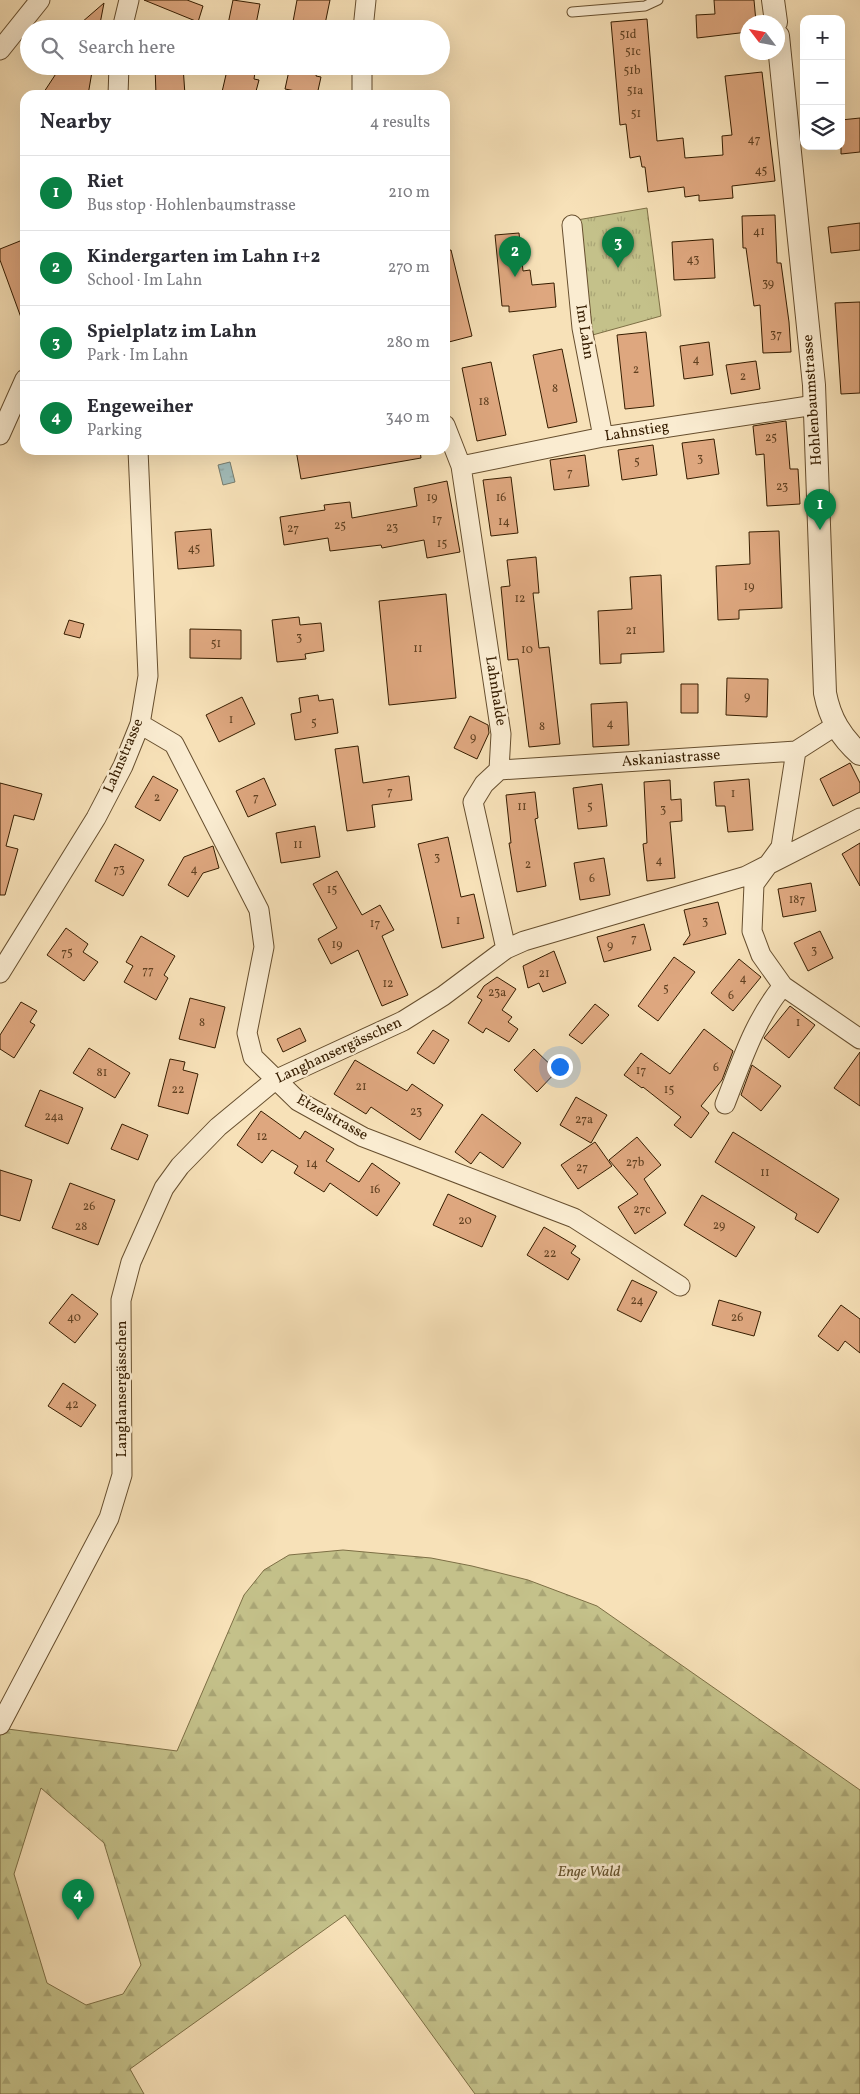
<!DOCTYPE html>
<html lang="en">
<head>
<meta charset="utf-8">
<style>
  :root { --surface:#fff; --page:#f7f7f7; --text:#2b2b33; --muted:#7c7c81; --line:#e1e1e2; --accent:#0b8043 }
  body { margin:0; font-family:Vollkorn,serif; background:var(--page); color:var(--text) }
  .controls { position:absolute; right:15px; top:15px; display:grid; overflow:hidden; border-radius:10px; box-shadow:0 5px 20px #0002 }
  .controls button { width:45px; height:45px; display:grid; place-items:center; padding:0; border:0; border-bottom:1px solid var(--line); background:var(--surface); color:var(--text); font:25px sans-serif }
  .compass { position:absolute; left:740px; top:15px; width:45px; height:45px; border-radius:50%; background:var(--surface); box-shadow:0 5px 20px #0002; rotate:302deg }
  .you { position:absolute; left:559px; top:1066px; width:18px; height:18px; margin:-12px; border:4px solid #fff; border-radius:50%; background:#1a73e8; box-shadow:0 0 0 8px #1a73e833 }
  .badge { display:grid; place-items:center; width:32px; height:32px; border-radius:50%; background:var(--accent); color:#fff; font-size:16px; font-weight:700 }
  .pin { position:absolute; translate:-50% -41px; filter:drop-shadow(0 1px 2px #0008) }
  .pin::after { content:''; position:absolute; top:26px; width:18px; height:15px; background:inherit; clip-path:polygon(0 0,100% 0,50% 100%) }
  .list { margin:0; padding:0; list-style:none }
  h2 { display:flex; justify-content:space-between; align-items:center; height:65px; margin:0; padding:0 20px; font-size:21px }
  h2 small { font-size:16px; font-weight:400; color:var(--muted) }
  .list li { display:grid; grid-template-columns:32px 1fr auto; gap:15px; align-items:center; box-sizing:border-box; height:75px; padding:0 20px; border-top:1px solid var(--line) }
  .list b { display:block; font-size:19px; white-space:nowrap }
  .list p { margin:0; font-size:16px; white-space:nowrap; color:var(--muted) }
  .list em { font-size:16px; font-style:normal; color:var(--muted) }
  .icon { flex:none; width:28px; height:28px; fill:none; stroke:currentColor; stroke-width:2; stroke-linecap:round; stroke-linejoin:round }
  .map { position:relative; flex:none; width:860px; height:2094px; overflow:hidden }
  .search { position:absolute; background:var(--surface); box-shadow:0 5px 20px #0002; left:20px; top:20px; width:430px; height:55px; display:flex; align-items:center; gap:12px; box-sizing:border-box; padding:0 18px; border-radius:28px; color:var(--muted); font-size:19px }
  .panel { position:absolute; background:var(--surface); box-shadow:0 5px 20px #0002; left:20px; top:90px; width:430px; height:365px; border-radius:15px }
  .map>svg:first-child { display:block }
</style>
</head>
<body>
<div class="map">
<svg width="860" height="2094" viewBox="0 0 860 2094">
  <defs>
    <pattern id="forest-firs" width="22" height="20" patternUnits="userSpaceOnUse" patternTransform="scale(1.25)"><rect width="22" height="20" fill="#c4c18a"/><path d="M5 1l3.5 6h-7zM16 11l3.5 6h-7z" fill="#a9a575"/></pattern>
    <pattern id="park-tufts" width="24" height="20" patternUnits="userSpaceOnUse" patternTransform="scale(1.25)"><rect width="24" height="20" fill="#c4c18a"/><path d="M3 7l-1-3M5 7V3M7 7l1-3M15 17l-1-3M17 17v-4M19 17l1-3" fill="none" stroke="#a9a575"/></pattern>
    <pattern id="water-ripples" width="26" height="14" patternUnits="userSpaceOnUse" patternTransform="scale(1.25)"><rect width="26" height="14" fill="#a1bbb8"/><path d="M2 4q2-2 4 0t4 0M15 11q2-2 4 0t4 0" fill="none" stroke="#8ba09c"/></pattern>
  </defs>
  <rect width="100%" height="100%" fill="#f7e1b8"/>
  <filter id="stains"><feTurbulence type="fractalNoise" baseFrequency=".004" numOctaves="4"/><feColorMatrix values="0 0 0 0 .2 0 0 0 0 .09 0 0 0 0 .02 0 0 0 .5 -.17"/></filter>
  <radialGradient id="worn" r=".72"><stop offset=".6" stop-color="#630" stop-opacity="0"/><stop offset="1" stop-color="#630" stop-opacity=".3"/></radialGradient>
  <!-- forest -->
  <path fill="url(#forest-firs)" stroke="#7d6f45" fill-rule="evenodd" d="M343 1550 431 1558 472 1566 528 1580 597 1606 860 1790V2094H475L345 1915 130 2069 144 2094H0V1728L177 1751 244 1595 264 1570 289 1555ZM41 1788 104 1843 141 1965 123 1994 86 2005 47 1983 14 1874Z"/>
  <!-- park -->
  <path fill="url(#park-tufts)" stroke="#7d6f45" d="M647 208 661 316 589 336 577 220Z"/>
  <!-- water -->
  <path fill="url(#water-ripples)" stroke="#767c6e" d="M230 462 235 482 223 485 218 465Z"/>
  <!-- building -->
  <path fill="#dea77f" stroke="#361d00" d="M144 0H187L203 6 198 22Z
    M233 0 260 4 255 29H227Z
    M297 0H330L324 29 292 27Z
    M714 0H754L756 22H748V32L697 38 696 15 715 14Z
    M104 3 99 29H74Z
    M647 19 657 141 683 138 685 158 723 155 722 136 732 135 725 76 762 72 775 181 732 186 733 198 699 201V195L685 197 684 187 648 192 645 167H642L640 156 630 158 626 124 620 125 611 22Z
    M61 66H93L88 95H42Z
    M155 66H183L185 95H156Z
    M228 66H256L254 79 259 80 255 95H234L222 92Z
    M290 66H318L316 76 321 77 317 95 285 89Z
    M860 118V152L841 154V120Z
    M775 215 777 263H781L789 322 791 352 763 353 760 305 754 306 746 248H743L742 216Z
    M860 223V250L831 253 828 227Z
    M519 233 523 271 530 270 532 285 554 283 556 307 509 312V306H502L495 235Z
    M25 239V323H23L0 260V249Z
    M713 239 715 278 674 280 672 242Z
    M451 250 472 336 445 343V251Z
    M860 302V393L841 394 835 303Z
    M646 332 654 406 625 409 617 335Z
    M709 342 713 375 684 379 680 346Z
    M562 349 577 422 548 428 533 355Z
    M756 361 760 389 731 394 726 365Z
    M491 362 506 435 477 441 462 368Z
    M786 421 790 469H798L800 504 767 506 764 454 756 455 753 426Z
    M714 439 719 474 687 479 682 443Z
    M653 445 657 475 622 480 618 450Z
    M296 450H420L421 458 301 479Z
    M585 455 589 486 554 490 550 460Z
    M511 477 518 533 491 536 483 480Z
    M447 481 460 552 427 558 424 540 382 548 381 545 330 551 328 538 284 545 280 517 325 510 324 505 350 502 352 518 417 506 414 488Z
    M211 529 214 566 178 569 175 532Z
    M779 531 782 608 739 610V619L718 620 716 566 750 564 749 532Z
    M536 557 539 593H533L539 648 549 647 560 744 529 747 518 659 508 660 501 587 510 586 507 560Z
    M661 575 664 652 621 654V663L600 664 598 611 632 609 630 577Z
    M446 594 456 698 389 705 379 601Z
    M299 617 300 625 321 623 324 651 305 654 306 659 277 662 272 620Z
    M69 620 84 624 80 638 64 634Z
    M190 629 241 630V659L190 658Z
    M727 678 768 679 767 717 726 715Z
    M681 684H698V713H681Z
    M318 695 319 701 333 699 338 733 295 740 291 714 301 712 299 698Z
    M242 697 255 724 219 742 206 715Z
    M627 702 629 745 593 747 591 704Z
    M470 716 488 725 489 733 477 759 454 748Z
    M358 746 363 783 409 776 412 800 372 805 375 827 347 831 335 749Z
    M850 763 860 783V792L833 806 820 779Z
    M153 776 178 790 160 821 135 807Z
    M264 778 276 805 248 817 236 791Z
    M749 779 753 830 728 832 725 806H716L714 782Z
    M670 780 671 800 681 799 682 821 670 822 675 878 647 881 643 844 647 843 644 782Z
    M0 783 42 794 34 820 14 815 6 846 18 849 5 895H0Z
    M602 784 607 826 578 829 573 788Z
    M535 792 538 818 535 819 546 886 517 892 509 843H511L506 795Z
    M315 826 320 857 281 863 276 833Z
    M448 837 461 897 474 894 484 938 442 948 418 844Z
    M860 843V886L842 854Z
    M115 844 144 860 123 896 95 881Z
    M213 846 219 868 203 873 188 897 168 885 184 857Z
    M604 858 610 895 580 900 574 863Z
    M337 871 362 915 380 905 394 930 382 936 408 995 382 1006 358 950 331 964 318 939 337 928 313 884Z
    M811 883 816 911 783 917 778 889Z
    M718 902 726 934 683 945 690 935 684 910Z
    M644 924 651 950 604 962 597 937Z
    M66 928 88 944 83 952 98 962 84 981 47 955Z
    M820 931 833 958 808 971 794 943Z
    M141 936 175 956 164 975 168 978 156 1000 124 982 133 966 126 962Z
    M554 951 566 983 543 992 539 983 528 988 523 966Z
    M674 957 695 972 658 1021 638 1006Z
    M739 959 761 977 733 1011 711 993Z
    M497 977 516 989 502 1010 512 1017 508 1022 518 1029 509 1042 486 1028 483 1033 468 1023 482 1000 477 997 484 986Z
    M190 998 225 1007 215 1048 179 1039Z
    M21 1002 37 1011 30 1022 35 1025 14 1058 0 1049V1035Z
    M595 1004 609 1015 582 1044 569 1035Z
    M790 1006 815 1025 789 1058 764 1038Z
    M300 1028 306 1041 283 1052 277 1039Z
    M704 1029 733 1051 722 1080 701 1106 709 1113 691 1138 674 1125 681 1117 643 1087 642 1088 624 1075 641 1053 670 1074Z
    M433 1030 449 1040 434 1064 417 1053Z
    M89 1048 130 1073 115 1098 73 1073Z
    M534 1049 557 1071 537 1092 514 1070Z
    M860 1052V1106L834 1088Z
    M170 1059 185 1062 183 1070 198 1074 188 1114 158 1106Z
    M355 1060 407 1091 412 1084 443 1105 420 1140 371 1107 366 1114 334 1094Z
    M752 1065 781 1086 761 1111 741 1095Z
    M40 1090 83 1108 68 1144 25 1126Z
    M576 1097 607 1115 591 1143 560 1125Z
    M261 1111 300 1139 305 1131 334 1149 326 1161 359 1182 372 1163 400 1183 377 1216 330 1183 324 1192 294 1173 298 1166 272 1150 262 1163 237 1145Z
    M482 1114 521 1143 503 1168 480 1152 471 1164 455 1152Z
    M122 1124 148 1135 138 1160 111 1149Z
    M733 1132 839 1199 818 1233 795 1219 797 1214 715 1162Z
    M637 1137 661 1165 644 1179 666 1213 635 1234 618 1207 638 1194 609 1160Z
    M595 1142 612 1166 578 1189 561 1165Z
    M0 1170 32 1180 20 1221 0 1215Z
    M70 1183 115 1200 98 1245 52 1228Z
    M448 1194 496 1216 482 1247 433 1225Z
    M702 1195 755 1227 736 1257 684 1225Z
    M544 1227 576 1246 571 1253 580 1259 568 1280 527 1255Z
    M632 1280 657 1292 641 1322 617 1310Z
    M72 1294 98 1314 75 1343 49 1323Z
    M719 1300 761 1312 754 1336 712 1325Z
    M841 1305 860 1319V1353L845 1341 838 1351 818 1336Z
    M63 1383 96 1405 81 1427 48 1406Z"/>
  <g fill="none" stroke-linecap="round" stroke-linejoin="round">
    <defs>
      <path id="service" d="M572 12 645 6 658 0"/>
      <path id="minor" d="M122 29 129 0
        M363 29 366 0
        M0 50 40 0
        M118 95 119 66
        M362 95V66
        M572 225 582 328 603 437
        M445 425 461 466 501 734 499 770 484 784 473 802 506 949
        M0 435 25 379
        M461 466 603 437 815 405
        M140 724 174 744 259 910 264 947 247 1033 253 1057 298 1101 363 1137 574 1218 680 1286
        M796 751 781 847 754 884 752 931 761 955 783 986 860 1039
        M499 770 796 751 835 726
        M0 973 96 818 123 766 140 724 148 676 138 450
        M725 1104C741 1063 755 1019 783 986
        M0 1725 109 1518 122 1475 121 1300 131 1262 164 1188 180 1166 218 1127 275 1080 403 1021 443 996 506 949 524 941 746 876 860 818"/>
      <path id="tertiary" d="M773 0 776 22
        M778 36 814 385 825 693C830 719 841 737 860 754"/>
    </defs>
    <!-- service casing -->
    <use href="#service" stroke="#664e2e" stroke-width="11"/>
    <!-- minor casing -->
    <use href="#minor" stroke="#664e2e" stroke-width="21"/>
    <!-- tertiary casing -->
    <use href="#tertiary" stroke="#664e2e" stroke-width="24"/>
    <!-- service -->
    <use href="#service" stroke="#faecd1" stroke-width="9"/>
    <!-- minor -->
    <use href="#minor" stroke="#faecd1" stroke-width="19"/>
    <!-- tertiary -->
    <use href="#tertiary" stroke="#faecd1" stroke-width="22"/>
  </g>
  <g text-anchor="middle" dominant-baseline="central" stroke-width="5" stroke-linejoin="round" paint-order="stroke">
    <!-- number labels -->
    <g font-size="12" fill="#604020">
      <text x="628" y="35">51d</text>
      <text x="633" y="52">51c</text>
      <text x="632" y="71">51b</text>
      <text x="635" y="91">51a</text>
      <text x="636" y="114">51</text>
      <text x="754" y="140">47</text>
      <text x="761" y="171">45</text>
      <text x="759" y="232">41</text>
      <text x="693" y="260">43</text>
      <text x="768" y="284">39</text>
      <text x="776" y="335">37</text>
      <text x="696" y="360">4</text>
      <text x="636" y="370">2</text>
      <text x="743" y="377">2</text>
      <text x="555" y="389">8</text>
      <text x="484" y="402">18</text>
      <text x="771" y="438">25</text>
      <text x="700" y="459">3</text>
      <text x="637" y="462">5</text>
      <text x="570" y="473">7</text>
      <text x="782" y="487">23</text>
      <text x="432" y="498">19</text>
      <text x="501" y="498">16</text>
      <text x="437" y="520">17</text>
      <text x="504" y="522">14</text>
      <text x="340" y="526">25</text>
      <text x="392" y="528">23</text>
      <text x="293" y="529">27</text>
      <text x="442" y="544">15</text>
      <text x="194" y="549">45</text>
      <text x="749" y="587">19</text>
      <text x="520" y="599">12</text>
      <text x="631" y="631">21</text>
      <text x="299" y="638">3</text>
      <text x="216" y="644">51</text>
      <text x="418" y="649">11</text>
      <text x="527" y="650">10</text>
      <text x="747" y="697">9</text>
      <text x="231" y="720">1</text>
      <text x="314" y="723">5</text>
      <text x="610" y="724">4</text>
      <text x="542" y="727">8</text>
      <text x="473" y="738">9</text>
      <text x="390" y="792">7</text>
      <text x="733" y="794">1</text>
      <text x="157" y="798">2</text>
      <text x="256" y="798">7</text>
      <text x="522" y="807">11</text>
      <text x="590" y="807">5</text>
      <text x="663" y="810">3</text>
      <text x="298" y="845">11</text>
      <text x="437" y="858">3</text>
      <text x="659" y="861">4</text>
      <text x="528" y="865">2</text>
      <text x="119" y="870">73</text>
      <text x="194" y="870">4</text>
      <text x="592" y="879">6</text>
      <text x="332" y="890">15</text>
      <text x="797" y="900">187</text>
      <text x="458" y="921">1</text>
      <text x="705" y="922">3</text>
      <text x="375" y="924">17</text>
      <text x="634" y="939">7</text>
      <text x="337" y="945">19</text>
      <text x="610" y="946">9</text>
      <text x="814" y="951">3</text>
      <text x="67" y="953">75</text>
      <text x="148" y="971">77</text>
      <text x="544" y="974">21</text>
      <text x="743" y="979">4</text>
      <text x="388" y="984">12</text>
      <text x="666" y="989">5</text>
      <text x="497" y="993">23a</text>
      <text x="731" y="996">6</text>
      <text x="202" y="1023">8</text>
      <text x="798" y="1023">1</text>
      <text x="716" y="1068">6</text>
      <text x="641" y="1071">17</text>
      <text x="102" y="1073">81</text>
      <text x="361" y="1087">21</text>
      <text x="178" y="1090">22</text>
      <text x="669" y="1090">15</text>
      <text x="416" y="1112">23</text>
      <text x="54" y="1117">24a</text>
      <text x="584" y="1120">27a</text>
      <text x="262" y="1137">12</text>
      <text x="635" y="1163">27b</text>
      <text x="312" y="1164">14</text>
      <text x="582" y="1168">27</text>
      <text x="765" y="1173">11</text>
      <text x="375" y="1190">16</text>
      <text x="89" y="1207">26</text>
      <text x="642" y="1210">27c</text>
      <text x="465" y="1221">20</text>
      <text x="719" y="1226">29</text>
      <text x="81" y="1227">28</text>
      <text x="550" y="1254">22</text>
      <text x="637" y="1301">24</text>
      <text x="74" y="1318">40</text>
      <text x="737" y="1318">26</text>
      <text x="72" y="1405">42</text>
    </g>
    <!-- street labels -->
    <g font-size="15" fill="#361d00" stroke="#faecd1">
      <text transform="translate(584 332) rotate(81)">Im Lahn</text>
      <text transform="translate(813 400) rotate(-94)">Hohlenbaumstrasse</text>
      <text transform="translate(637 432) rotate(-9)">Lahnstieg</text>
      <text transform="translate(495 691) rotate(81)">Lahnhalde</text>
      <text transform="translate(124 756) rotate(-67)">Lahnstrasse</text>
      <text transform="translate(671 759) rotate(-4)">Askaniastrasse</text>
      <text transform="translate(339 1051) rotate(-25)">Langhansergässchen</text>
      <text transform="translate(332 1118) rotate(29)">Etzelstrasse</text>
      <text transform="translate(122 1389) rotate(-90)">Langhansergässchen</text>
    </g>
    <!-- park labels -->
    <g font-size="15" font-style="italic" fill="#614e29" stroke="#faecd1">
      <text x="589" y="1872">Enge Wald</text>
    </g>
  </g>
  <rect width="100%" height="100%" filter="url(#stains)"/>
  <rect width="100%" height="100%" fill="url(#worn)"/>
</svg>
<div class="controls">
<button>+</button>
<button>−</button>
<button><svg class="icon" aria-label="layers" viewBox="0 0 24 24"><path d="M12 4l9 5-9 5-9-5zM3 14l9 5 9-5"/></svg></button>
</div>
<svg class="compass" viewBox="-18 -18 36 36"><path d="M0-13l5 13h-10z" fill="#e53935"/><path d="M0 13l5-13h-10z" fill="#7c7c81"/></svg>
<div class="you"></div>
<div class="pin badge" style="left:820px;top:530px">1</div>
<div class="pin badge" style="left:515px;top:277px">2</div>
<div class="pin badge" style="left:618px;top:268px">3</div>
<div class="pin badge" style="left:78px;top:1920px">4</div>
<div class="search"><svg class="icon" aria-label="search" viewBox="0 0 24 24"><circle cx="10" cy="10" r="6"/><path d="M15 15l6 6"/></svg>Search here</div>
<section class="panel">
<h2>Nearby<small>4 results</small></h2>
<ul class="list">
<li><span class="badge">1</span><div><b>Riet</b><p>Bus stop · Hohlenbaumstrasse</p></div><em>210 m</em></li>
<li><span class="badge">2</span><div><b>Kindergarten im Lahn 1+2</b><p>School · Im Lahn</p></div><em>270 m</em></li>
<li><span class="badge">3</span><div><b>Spielplatz im Lahn</b><p>Park · Im Lahn</p></div><em>280 m</em></li>
<li><span class="badge">4</span><div><b>Engeweiher</b><p>Parking</p></div><em>340 m</em></li>
</ul>
</section>
</div>
</body>
</html>
